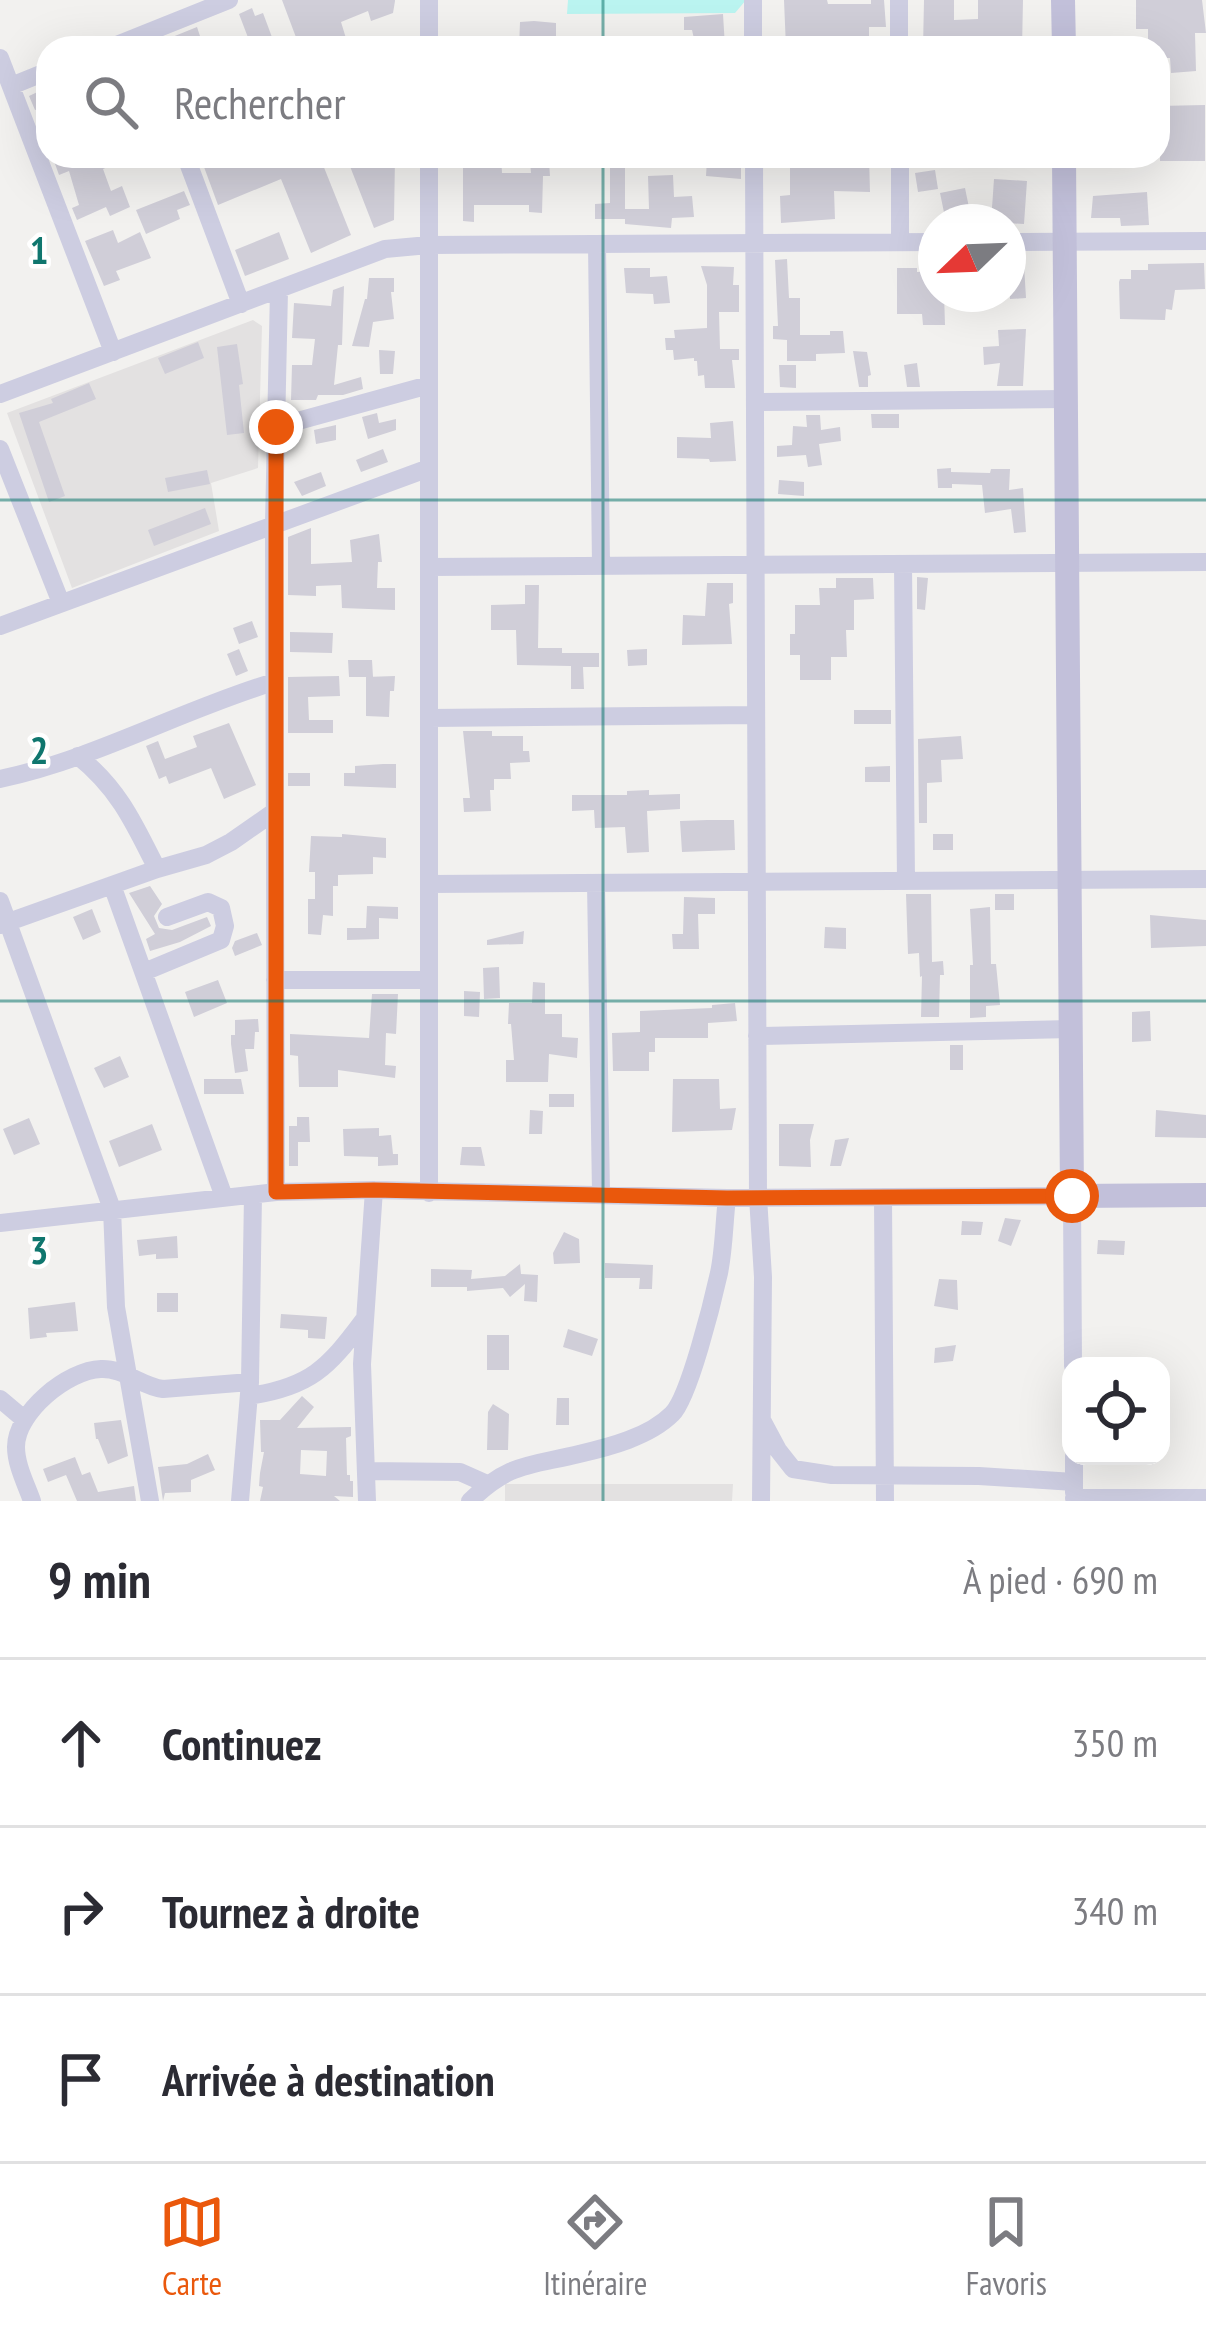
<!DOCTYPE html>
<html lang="fr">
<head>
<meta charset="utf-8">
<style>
  :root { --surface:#fff; --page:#f7f7f7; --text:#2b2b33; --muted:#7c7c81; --line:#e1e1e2; --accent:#ea580c }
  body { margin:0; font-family:"PT Sans Narrow",sans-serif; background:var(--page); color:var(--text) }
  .controls { position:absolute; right:36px; bottom:36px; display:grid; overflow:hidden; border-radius:24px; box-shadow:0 12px 48px #0002 }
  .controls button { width:108px; height:108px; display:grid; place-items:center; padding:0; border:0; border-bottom:3px solid var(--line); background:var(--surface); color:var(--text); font:60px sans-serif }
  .compass { position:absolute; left:918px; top:204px; width:108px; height:108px; border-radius:50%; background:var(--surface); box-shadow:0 12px 48px #0002; rotate:247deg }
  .stop { position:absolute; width:36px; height:36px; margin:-27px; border:9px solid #ea580c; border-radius:50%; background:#fff }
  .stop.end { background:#ea580c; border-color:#fff; box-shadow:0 3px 12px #0008 }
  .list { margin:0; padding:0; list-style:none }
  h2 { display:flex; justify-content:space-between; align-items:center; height:156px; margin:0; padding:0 48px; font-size:51px }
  h2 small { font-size:39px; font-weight:400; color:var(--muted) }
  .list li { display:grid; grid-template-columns:78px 1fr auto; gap:36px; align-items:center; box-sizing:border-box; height:168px; padding:0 48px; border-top:3px solid var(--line) }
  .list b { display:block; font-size:45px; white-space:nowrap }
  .list em { font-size:39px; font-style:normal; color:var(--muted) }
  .icon { flex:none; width:66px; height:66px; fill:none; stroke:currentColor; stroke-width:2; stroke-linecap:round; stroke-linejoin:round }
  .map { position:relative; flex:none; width:1206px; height:1501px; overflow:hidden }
  .search { position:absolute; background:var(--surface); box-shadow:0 12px 48px #0002; left:36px; right:36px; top:36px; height:132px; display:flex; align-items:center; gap:30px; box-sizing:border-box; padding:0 42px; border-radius:36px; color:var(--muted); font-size:45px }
  .sheet { height:660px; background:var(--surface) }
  nav { display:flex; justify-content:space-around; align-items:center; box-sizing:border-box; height:168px; border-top:3px solid var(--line); background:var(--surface); font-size:33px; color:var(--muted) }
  nav a { display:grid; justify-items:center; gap:6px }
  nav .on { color:var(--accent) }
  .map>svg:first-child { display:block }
</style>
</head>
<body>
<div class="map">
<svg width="1206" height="1501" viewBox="0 0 1206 1501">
  <rect width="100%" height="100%" fill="#f2f1ef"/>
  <!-- education -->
  <path fill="#e3e1e1" d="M253 320 262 326 258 468 211 483 219 531 72 588 7 413Z
    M505 1484H733L732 1501H505Z"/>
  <!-- green -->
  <path fill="#baf4f0" d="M568 0H746L735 13 567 14Z"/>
  <!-- building -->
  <path fill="#d0ced8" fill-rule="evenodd" d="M282 0H395V1L393 13 371 21 368 11 341 22 349 48H300Z
    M784 0H827L828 4H871V0H884L886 27H869V48H786Z
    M924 0H954V20L978 19V0H1023L1022 48H1001V43L965 42V48H923Z
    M1136 0H1202L1206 33H1195L1196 71 1171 73 1170 58H1158V48H1152V42H1148V29H1136Z
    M252 8 255 16 263 13 276 48H252L239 14Z
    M723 14 725 47 707 48 706 41 695 43 692 30H684V17Z
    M534 21 556 23V48H519L520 22Z
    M197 27 204 48H145Z
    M48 87V129L39 109 35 110 29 96Z
    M1205 105V161H1160L1158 106Z
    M67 156H133L103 169 111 191 122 186 130 207 110 216 106 207 77 220 72 208 79 205 69 171 59 175 54 161Z
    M231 156H344L323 165 351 235 311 253 281 179 218 205 204 167Z
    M346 156H395L394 220 374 228Z
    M465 156H501L502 173H531L530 162 549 161 550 176H543L542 213 529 212V205H474V222L463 221V163H465Z
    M610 156H625V212V209H649L648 176 673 175 674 197 692 196 694 217 672 218 671 228 625 224V219H595V204L610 203Z
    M806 156H869L870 192 834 191 835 219 781 223 780 196 790 195V167H807Z
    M707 159 741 162V179L706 176Z
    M935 170 938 189 918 192 915 173Z
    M994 179 1027 181 1024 224 991 222Z
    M965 188 972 222H946L940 193Z
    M184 191 190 205 177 210 180 219 146 234 136 210Z
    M1147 192 1149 225 1121 226 1120 218H1091L1093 196Z
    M113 230 118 243 140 232 151 258 116 271 120 280 104 286 85 241Z
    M279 232 289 259 245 276 235 250Z
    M787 259 789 298H800V335H830V331H843L845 353 816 354V361H787V340L773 339V326H778L775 260Z
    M1204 263 1205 289 1175 290 1172 310 1166 309 1165 320 1120 319 1119 282 1120 279H1131V270H1148V264Z
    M1024 265 1026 298 1010 299 1008 266Z
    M701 266 734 267 733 285H739V312H719L720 349H739V360H732L735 388H705L704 375 698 376 697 361H694V358L674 360 673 350H666L665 338H675L674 330 707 328V285Z
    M624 268H650V277L667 276 670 303 654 304 653 294 626 293Z
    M897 268H917V272L936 271V294H944L945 325H923L922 314H897Z
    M369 278H394V292H391L394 319 373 322 369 347 352 346 365 299H367Z
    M344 286 342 345H338L334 385 361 377 363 389 343 395H318L316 400H291L292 365H312L315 339 292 338 294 303 331 306 333 290Z
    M1026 329 1023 386H997L1000 363 984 365 983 347 999 346 998 330Z
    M198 342 204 358 165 374 158 358Z
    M237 344 243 384 239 385 244 433 227 435 217 347Z
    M379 350 395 351 393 374H380Z
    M853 351 867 352 871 375 868 376V387H859Z
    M917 363 920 387H907L904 365Z
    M779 365H796V388L780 387Z
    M89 383 96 399 39 422 65 496 49 502 19 413 53 403 51 399Z
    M377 413 379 423 396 419V430L368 439 362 417Z
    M871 414H899V428H872Z
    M806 415H820L821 430 840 427 841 441 819 444 822 465 808 467 806 455 777 457V446L792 445 793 426 807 427Z
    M733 421 736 461 710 462 709 459 677 458V437L711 438 710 423Z
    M336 425V440L316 444 314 430Z
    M383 449 388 462 361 472 356 460Z
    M951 468V472L990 473 991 469H1010L1009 490 1023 488 1026 532 1014 533 1011 509 985 513 982 485 952 484V488H938L937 469Z
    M207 470 210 484 168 492 165 478Z
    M321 472 326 486 302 496 294 482Z
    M779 480 804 482V496L778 494Z
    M205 508 211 524 154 546 148 530Z
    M311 528V564L352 562 350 540 379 534 382 562H378L377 588H395V610L342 608 341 585 316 586V596L288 595V537Z
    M917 577 928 578 925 610 917 609Z
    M836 578H873L874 599 854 600V630H846L847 657H831V680H800V655H790V634H795V605H820L819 588H836Z
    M707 583H733V603L729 604 732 644 682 645 683 615 705 616Z
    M525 585H539L538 648H562V653H599V667H583L584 689H571V666L517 665 516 630H491V605L525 604Z
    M252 621 258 637 239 644 233 628Z
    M290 632 333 633 332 653 290 652Z
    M239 649 248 671 236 676 227 654Z
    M647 649V665L628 666 627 650Z
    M348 660H372L373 677H349Z
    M339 676 340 696 308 697 309 720H333V733H288V677Z
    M395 676 394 691H390L389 717 366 716V677Z
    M854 710H891V724H854Z
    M229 723 256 785 224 799 211 768 169 784 166 776 159 779 146 746 158 741 165 759 197 747 193 736Z
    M463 731H492V736H523V751H529L530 762 510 763 511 779H494V790H490L491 811 464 812 463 798H470Z
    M961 736 963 759 941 760 942 782 927 783V823H919L918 739Z
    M383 764H396V788L344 786V773H355V766Z
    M890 766V782H865V767Z
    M288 773H310V786H288Z
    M649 790V795L680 794V809L647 811 649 852 627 853 625 827 595 828 594 810 572 811V795H627V791Z
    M707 820H734L735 850 682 852 680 821Z
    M342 834 386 838V858L373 857V874L338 875V886H333V916L323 915 321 935 308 934V899H315V872H309L311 836 342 837Z
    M933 834H953V850H933Z
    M150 886 162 904 154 916 159 928 172 930 207 917 211 926 180 942 150 951 146 939 155 934 129 893Z
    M906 894H931L932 962 943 961 944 975H940L939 1017H921L922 976 920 977 919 953 908 954Z
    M995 894H1014V910H995Z
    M684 897 715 898V914H698L699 949H673L672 934H683Z
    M367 906 398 907V919L379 918V939L347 940V928H366Z
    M990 907 991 964H996L1000 1005 986 1006V1017L970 1018V965H973L970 909Z
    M92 909 101 932 83 940 73 917Z
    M1150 915 1206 920V946L1151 948Z
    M825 927 846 928V949L824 948Z
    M524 931 523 944 487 945V940Z
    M257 933 262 945 235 956 232 948 235 941Z
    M499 967 500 998 484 999 483 968Z
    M218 980 227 1003 194 1017 185 992Z
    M533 982 545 983V1014H562V1037L578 1038 577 1058 549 1054 548 1082H506V1060H514L511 1024H508L509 1003H532Z
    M464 991 480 992 479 1017 464 1016Z
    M372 994H398L396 1034 386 1033 385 1065 396 1066 395 1078 338 1070V1087H299L298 1056 290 1055V1034L369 1038Z
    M735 1003 737 1021 708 1023V1038H655V1052H649V1071H613L612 1033 640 1032V1011L712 1008V1005Z
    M1150 1011 1151 1041 1132 1042V1012Z
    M258 1019 259 1032H255L254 1049H245L248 1071 235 1073 231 1044V1035H235V1020Z
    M950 1045H963V1070H950Z
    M120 1056 129 1077 104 1088 94 1068Z
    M204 1079H241L244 1094H204Z
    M673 1079H719L720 1109 736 1108 732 1130 672 1132Z
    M549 1094H574V1107H549Z
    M530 1110 543 1111 542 1134H529Z
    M1156 1110 1206 1115V1138L1155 1137Z
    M297 1117H309L310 1142H298V1166H289V1126H297Z
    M29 1118 40 1144 14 1155 3 1129Z
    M152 1124 162 1150 119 1167 109 1141Z
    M779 1124H814L810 1140 811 1167 779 1166Z
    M379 1128V1136L391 1135 393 1154H398V1165L378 1166V1157L344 1156 343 1129Z
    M849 1138 841 1166H830L835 1140Z
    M462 1147H481L485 1166 460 1165Z
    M1005 1218 1021 1220 1011 1246 998 1241Z
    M962 1221 983 1222 981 1235H961Z
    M564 1232 579 1239 580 1263 554 1264 553 1253Z
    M177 1236 178 1258 156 1259V1254L139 1256 137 1240Z
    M1098 1240 1125 1241 1124 1255 1097 1254Z
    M605 1263 653 1265 652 1289H639L640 1278H605Z
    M520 1264 521 1274 538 1275 537 1302 524 1301 525 1284 510 1297 503 1288 467 1291V1287H431V1269L472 1270 471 1279 505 1276Z
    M939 1279 957 1280 958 1310 934 1306Z
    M157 1293H178V1312H157Z
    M75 1302 78 1331 46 1333 47 1337 30 1339 28 1308Z
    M281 1314 327 1317 325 1339 308 1338V1330L280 1328Z
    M568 1329 598 1339 592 1356 563 1347Z
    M487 1335H509V1370H487Z
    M956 1345 953 1361 934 1363 935 1348Z
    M302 1396 314 1407 297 1428 351 1427V1436L346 1438 347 1475H350V1481H353V1497L334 1496 340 1501H260L263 1487 259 1486 260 1473 264 1452H261L260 1420H280ZM301 1450 327 1451 326 1476 300 1474Z
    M557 1398H569V1425H556Z
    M493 1404 509 1414 508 1450H487L488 1412Z
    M121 1420 128 1456 108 1464 98 1439H96L94 1423Z
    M208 1454 215 1470 191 1480V1492L165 1493 163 1501 158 1467 187 1464Z
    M75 1457 82 1475 90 1472 98 1492 134 1486 136 1501H77L66 1475 48 1482 43 1469Z"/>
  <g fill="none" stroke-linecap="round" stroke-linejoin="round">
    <!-- street -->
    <path stroke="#cdcde1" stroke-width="18" d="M753 0V48
      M899 0V48
      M109 48 229 0
      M429 48V0
      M0 58 113 352
      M11 86 48 71
      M197 156 187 160 241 304
      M429 156V1193
      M754 156 758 1197 763 1277 761 1501
      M900 156V242
      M1008 242 1206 241
      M597 244 601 565
      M0 394 385 249 429 245 936 242
      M755 402 1066 399
      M276 427 429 385
      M0 449 61 603
      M903 564 906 881
      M429 567 1206 562
      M0 626 429 468
      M429 718 756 715
      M78 756C119 789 134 823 157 869
      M0 779C95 759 181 710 274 682
      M596 883 601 1193
      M429 884 1206 879
      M112 885 224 1197
      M0 901 112 1209 116 1307 150 1501
      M0 925 157 869 206 855 231 842 274 812
      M144 972 221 940 225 926 221 908 208 902 167 917
      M275 980H429
      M757 1036 1071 1029
      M276 1192 274 524 279 290
      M883 1197 885 1501
      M0 1223 276 1192 374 1190 727 1198 1072 1196 1073 1366
      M249 1396C310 1387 328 1368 363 1321
      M0 1399 25 1420
      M763 1422 778 1450 793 1469 832 1475 979 1476 1074 1482
      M1074 1456V1493
      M366 1471 460 1472 487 1484
      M1074 1498H1206
      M32 1501C26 1484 16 1465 16 1447 16 1412 68 1370 101 1369 123 1368 141 1386 163 1389L250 1382
      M240 1501 250 1382 253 1195
      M367 1501 362 1364 374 1190
      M470 1501C508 1463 529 1466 579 1454 609 1447 649 1437 672 1414 689 1398 713 1300 719 1273 724 1249 724 1223 727 1198"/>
    <!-- secondary -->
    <path stroke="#c2c0da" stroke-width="24" d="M1063 0 1064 48
      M1064 156 1072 1196 1206 1195"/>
  </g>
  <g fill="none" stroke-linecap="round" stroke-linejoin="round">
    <!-- route -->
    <path stroke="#ea580c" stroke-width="15" d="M276 427V1192L374 1190 727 1198 1072 1196"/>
  </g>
  <!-- grid -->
  <path fill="none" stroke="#0f766e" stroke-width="3" stroke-opacity="0.55" d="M603 0V48M603 156V1501M0 500H1206M0 1001H1206"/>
  <g font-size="39" text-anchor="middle" font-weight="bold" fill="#0f766e" stroke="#fff" stroke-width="9" stroke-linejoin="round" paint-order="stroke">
    <text x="39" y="264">1</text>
    <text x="39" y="764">2</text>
    <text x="39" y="1264">3</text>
  </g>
</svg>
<div class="controls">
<button><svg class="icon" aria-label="locate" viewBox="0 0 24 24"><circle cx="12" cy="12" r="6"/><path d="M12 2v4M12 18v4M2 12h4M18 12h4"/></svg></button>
</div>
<svg class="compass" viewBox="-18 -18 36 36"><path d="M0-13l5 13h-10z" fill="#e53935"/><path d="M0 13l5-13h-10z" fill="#7c7c81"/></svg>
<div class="stop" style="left:1072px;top:1196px"></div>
<div class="stop end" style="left:276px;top:427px"></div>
<div class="search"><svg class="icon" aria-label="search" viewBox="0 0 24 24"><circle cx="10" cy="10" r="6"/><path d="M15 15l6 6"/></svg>Rechercher</div>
</div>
<section class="sheet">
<h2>9 min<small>À pied · 690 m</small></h2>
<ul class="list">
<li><svg class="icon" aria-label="ahead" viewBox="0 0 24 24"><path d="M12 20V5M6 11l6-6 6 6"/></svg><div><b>Continuez</b></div><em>350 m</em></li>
<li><svg class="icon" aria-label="right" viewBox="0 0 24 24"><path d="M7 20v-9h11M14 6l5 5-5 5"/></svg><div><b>Tournez à droite</b></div><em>340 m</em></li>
<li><svg class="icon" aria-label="arrive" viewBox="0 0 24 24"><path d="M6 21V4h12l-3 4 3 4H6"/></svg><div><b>Arrivée à destination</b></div></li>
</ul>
</section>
<nav>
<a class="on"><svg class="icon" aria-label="map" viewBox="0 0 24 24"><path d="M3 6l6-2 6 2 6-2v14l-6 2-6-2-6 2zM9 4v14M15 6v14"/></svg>Carte</a>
<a><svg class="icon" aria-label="directions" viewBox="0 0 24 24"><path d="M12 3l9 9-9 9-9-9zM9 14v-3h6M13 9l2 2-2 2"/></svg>Itinéraire</a>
<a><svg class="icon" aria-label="saved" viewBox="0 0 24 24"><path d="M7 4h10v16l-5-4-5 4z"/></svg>Favoris</a>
</nav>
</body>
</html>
